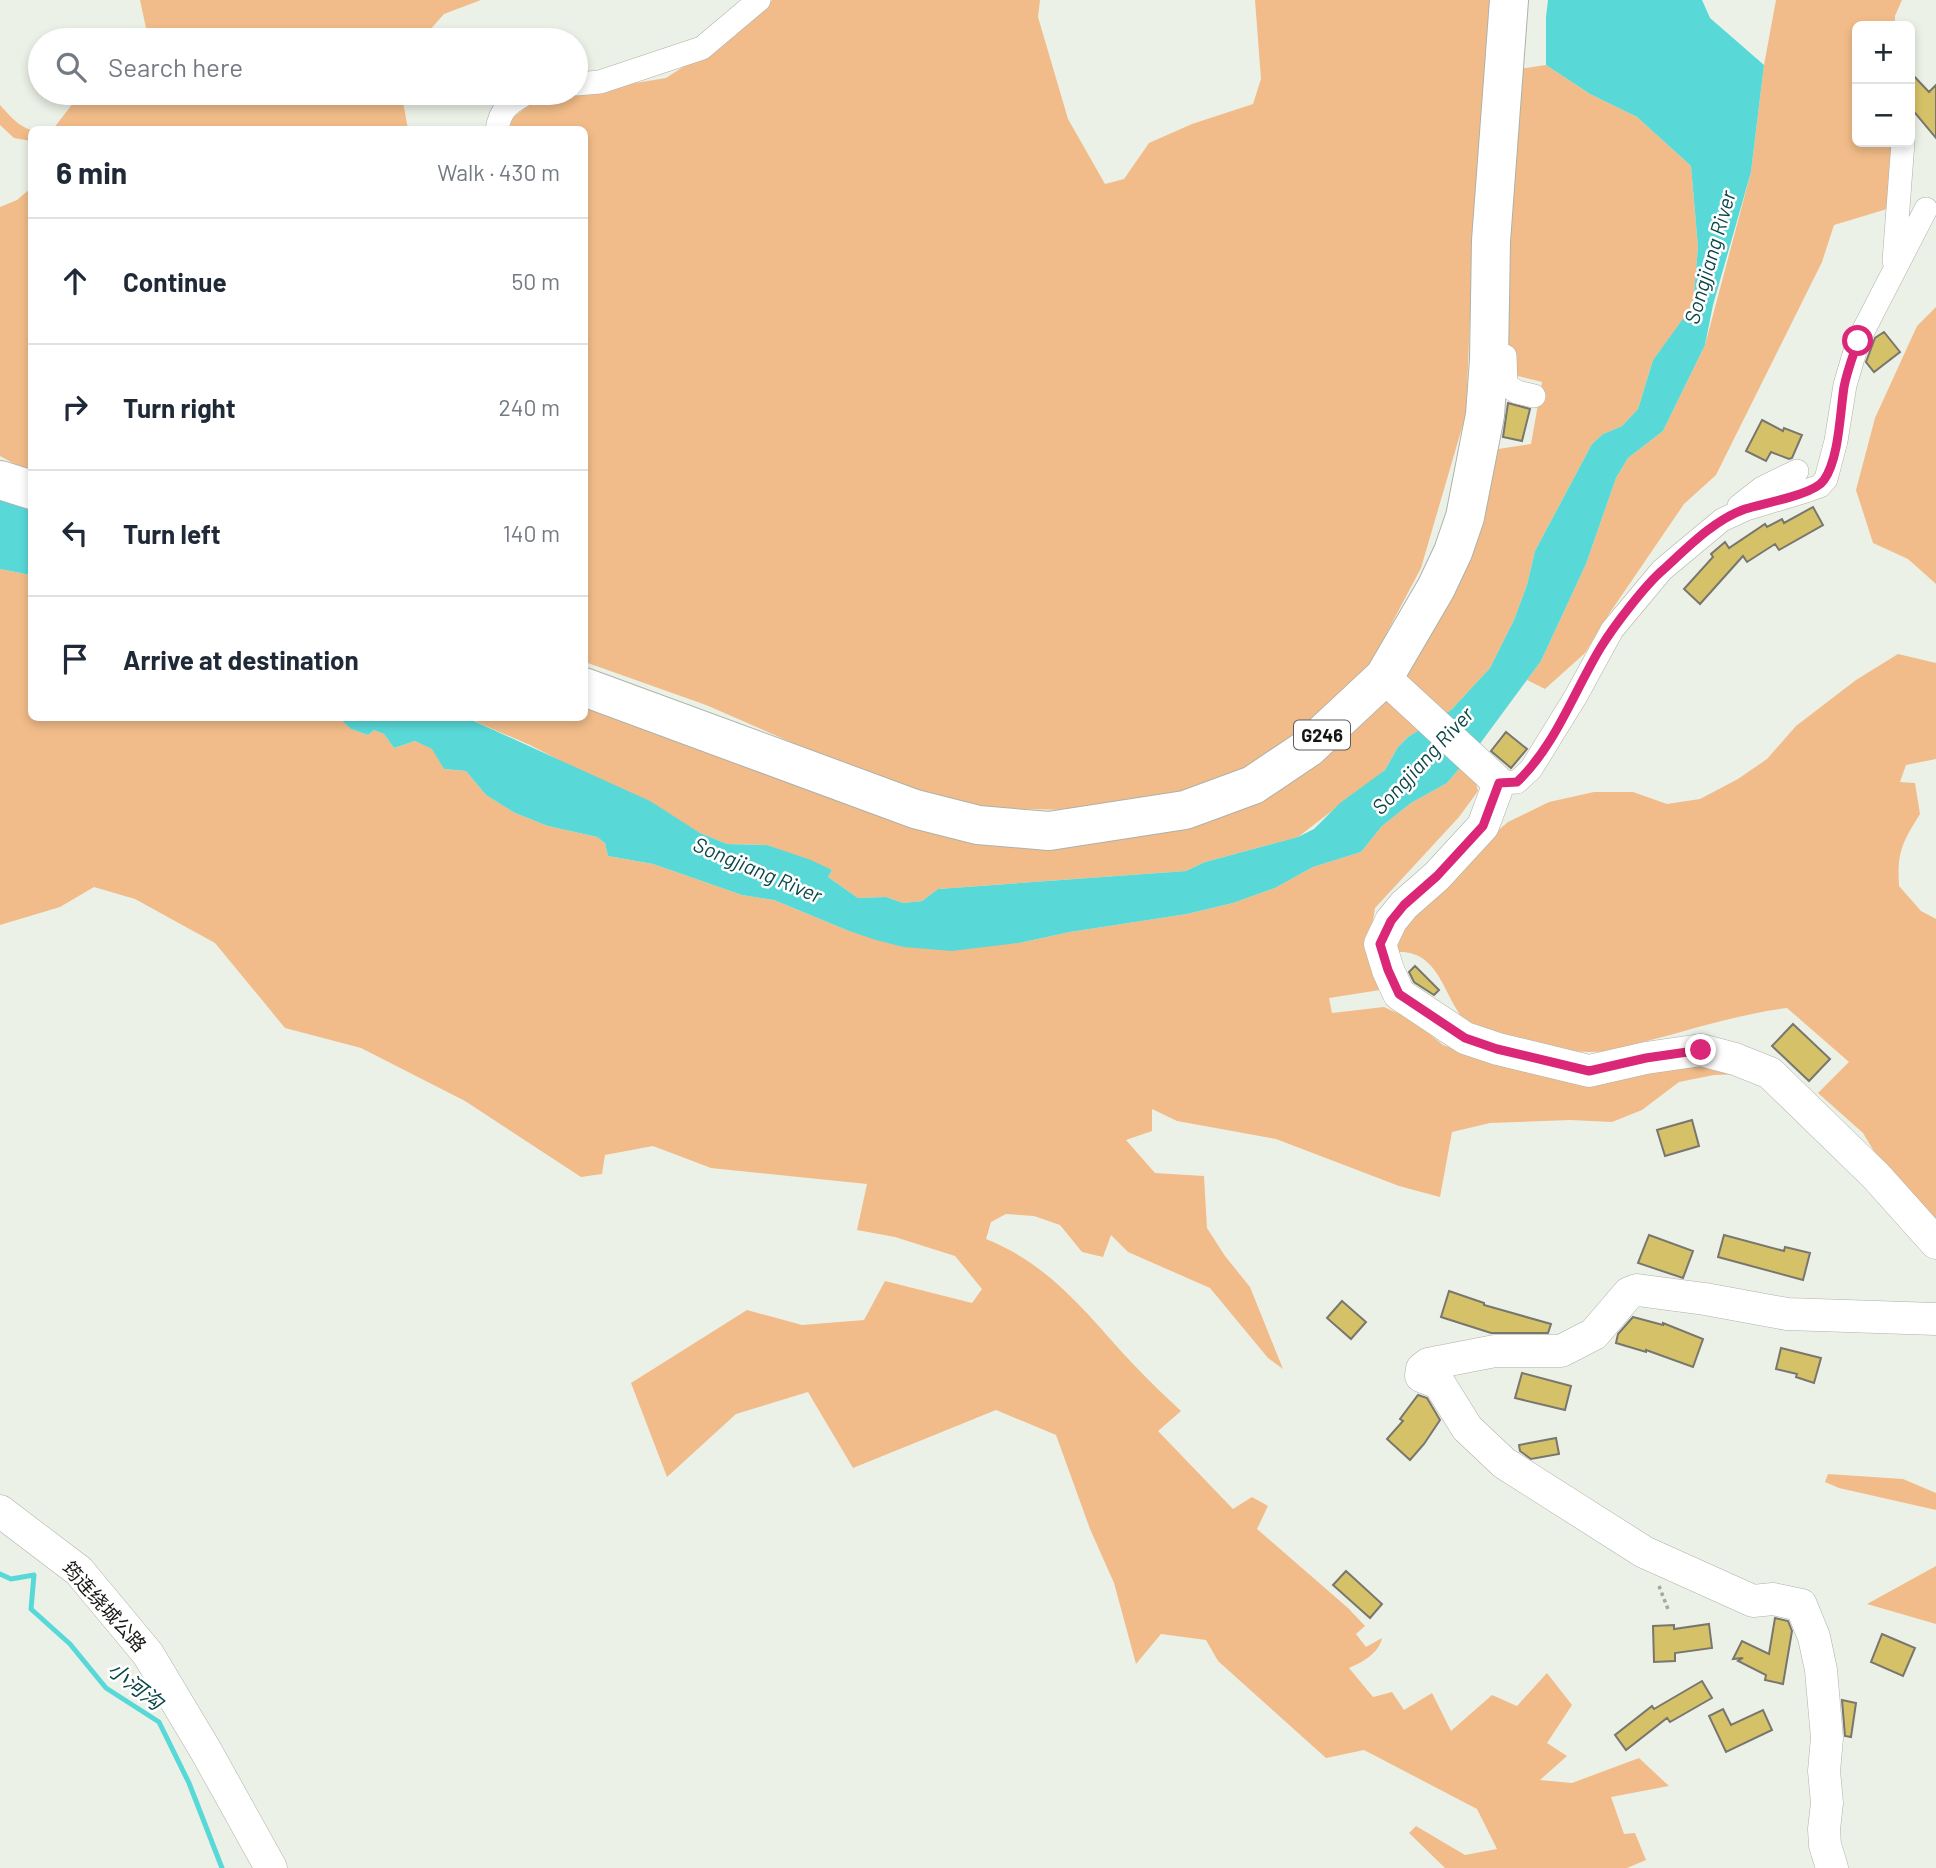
<!DOCTYPE html>
<html lang="en">
<head>
<meta charset="utf-8">
<style>
  :root { --surface:#fff; --page:#f6f6f7; --text:#1f2937; --muted:#747a83; --line:#e0e1e3 }
  body { margin:0; font-family:Barlow,"Noto Sans SC",sans-serif; background:var(--page); color:var(--text) }
  .controls { position:absolute; right:21px; top:21px; display:grid; overflow:hidden; border-radius:10px; box-shadow:0 4px 10px #0003 }
  .controls button { width:63px; height:63px; display:grid; place-items:center; padding:0; border:0; border-bottom:2px solid var(--line); background:var(--surface); color:var(--text); font:35px sans-serif }
  .stop { position:absolute; width:21px; height:21px; margin:-16px; border:5px solid #db2777; border-radius:50%; background:#fff }
  .stop.end { background:#db2777; border-color:#fff; box-shadow:0 2px 7px #0008 }
  .list { margin:0; padding:0; list-style:none }
  h2 { display:flex; justify-content:space-between; align-items:center; height:91px; margin:0; padding:0 28px; font-size:30px }
  h2 small { font-size:23px; font-weight:400; color:var(--muted) }
  .list li { display:grid; grid-template-columns:46px 1fr auto; gap:21px; align-items:center; box-sizing:border-box; height:126px; padding:0 28px; border-top:2px solid var(--line) }
  .list b { display:block; font-size:26px; white-space:nowrap }
  .list em { font-size:23px; font-style:normal; color:var(--muted) }
  .icon { flex:none; width:38px; height:38px; fill:none; stroke:currentColor; stroke-width:2; stroke-linecap:round; stroke-linejoin:round }
  .map { position:relative; flex:none; width:1936px; height:1868px; overflow:hidden }
  .search { position:absolute; background:var(--surface); box-shadow:0 4px 10px #0003; left:28px; top:28px; width:560px; height:77px; display:flex; align-items:center; gap:18px; box-sizing:border-box; padding:0 24px; border-radius:38px; color:var(--muted); font-size:26px }
  .panel { position:absolute; background:var(--surface); box-shadow:0 4px 10px #0003; left:28px; top:126px; width:560px; height:595px; border-radius:10px }
  .map>svg:first-child { display:block }
</style>
</head>
<body>
<div class="map">
<svg width="1936" height="1868" viewBox="0 0 1936 1868">
  <rect width="100%" height="100%" fill="#ecf1e7"/>
  <!-- green -->
  <path fill="#f1bc89" d="M140 0H481L444 14 421 40H140L147 33Z
    M772 0H1040L1038 17 1068 119 1105 184 1124 179 1149 143 1192 124 1253 104 1261 79 1255 0H1491L1473 246 1466 414 1421 568 1364 676 1293 735 1211 790 1069 810 988 808 912 795 706 705 585 662 584 130H510L511 119 529 105 550 97 666 78 749 24Z
    M1776 0H1902L1895 16V26H1857V142H1895L1887 209 1834 225 1822 262 1716 475 1684 504 1609 614 1585 653 1545 689 1527 680 1541 661 1586 564 1616 478 1628 458 1663 431 1705 345 1751 172 1764 65Z
    M1546 65 1590 94 1637 117 1691 166 1698 247 1693 306 1653 360 1638 409 1622 426 1603 434 1592 444 1535 551 1527 585 1514 620 1490 668 1451 710 1408 737 1398 747 1385 770 1298 837 1205 862 1186 871 938 889 922 901 903 903 886 897 858 898 828 877 832 870 767 845 727 844 700 833 530 745 467 718H584L585 697 1079 836 1325 750 1482 523 1498 449 1531 444 1542 382 1510 374 1505 305 1518 69Z
    M81 93H404L403 102 408 129H33H53Z
    M0 105C9 115 18 126 31 130V141L14 138 0 125Z
    M31 188V473L0 456V207L17 200Z
    M1936 307V584L1908 559 1873 543 1856 490 1875 418 1917 326Z
    M0 569 31 575 32 718H339L351 729 368 735 374 730 384 734 394 748 415 741 433 749 444 769 466 771 486 795 515 813 548 826 597 837 605 843 608 856 653 864 742 895 774 900 849 931 903 947 1019 943 1070 932 1187 914 1233 903 1275 888 1313 867 1361 852 1382 826 1411 803 1447 783 1462 765 1474 775 1478 791 1459 817 1375 908 1371 933 1380 990 1329 998 1332 1013 1384 1007 1411 1019 1443 1045 1488 1061 1693 1064 1747 1074 1714 1075 1679 1082 1642 1110 1612 1122 1570 1120 1490 1123 1452 1132 1440 1197 1399 1186 1276 1139 1177 1121 1152 1109V1131L1126 1140 1155 1173 1204 1176 1207 1228 1225 1256 1250 1287 1283 1369 1268 1358 1210 1288 1128 1252 1111 1235 1103 1257 1082 1252 1060 1225 1034 1216 1006 1214 991 1222 986 1239C1053 1266 1087 1315 1134 1365 1149 1381 1165 1396 1181 1411L1158 1431 1233 1509 1252 1497 1268 1506 1257 1529 1348 1608 1365 1626 1356 1634 1366 1647 1382 1638C1379 1653 1363 1662 1349 1668L1373 1697 1392 1692 1404 1710 1432 1693 1451 1731 1492 1695 1517 1706 1547 1673 1572 1705 1547 1743 1567 1756 1540 1780 1572 1783 1639 1758 1669 1786 1611 1797 1624 1834 1635 1833 1646 1860 1627 1868H1445L1409 1833 1416 1826 1465 1855 1497 1849 1477 1809 1364 1750 1326 1758 1218 1661 1206 1640 1161 1634 1136 1664 1114 1583 1090 1529 1056 1435 996 1410 853 1468 808 1392 736 1414 667 1477 631 1383 747 1310 802 1325 864 1320 885 1281 972 1303 982 1289 955 1256 895 1237 857 1230 867 1184 711 1168 653 1146 605 1155 602 1174 581 1177 465 1101 361 1048 285 1028 215 943 135 899 94 887 60 907 0 925Z
    M1898 654 1936 663V759L1906 765 1900 782 1915 783 1920 814C1902 843 1897 852 1899 886L1921 911 1936 919V1233L1893 1183 1863 1133 1818 1093 1849 1062 1787 1008C1739 1014 1694 1029 1647 1041 1629 1045 1609 1053 1590 1052 1567 1052 1545 1045 1522 1040 1508 1036 1489 1035 1476 1029 1444 1013 1446 949 1397 952L1394 937 1474 851 1508 822 1549 802 1594 792H1633L1667 804 1700 799 1738 779 1767 759 1796 726 1856 680Z
    M1828 1474 1903 1479 1936 1493V1510L1839 1488 1825 1482Z
    M1936 1566V1624L1867 1604Z"/>
  <!-- water -->
  <path fill="#58d9d8" d="M1548 0H1702L1710 18 1764 65 1751 172 1713 305 1705 345 1663 431 1628 458 1616 478 1586 564 1541 661 1479 745 1447 783 1411 803 1382 826 1361 852 1313 867 1275 888 1233 903 1187 914 1070 932 1019 943 952 951 903 947 876 940 849 931 774 900 742 895 653 864 608 856 605 843 597 837 548 826 515 813 486 795 466 771 444 769 432 749 415 741 394 748 384 734 374 730 368 735 351 729 339 718H467L650 801 700 833 727 844 767 845 811 860 832 870 828 877 858 898 886 897 903 903 922 901 938 889 1186 871 1205 862 1298 837 1314 829 1340 803 1385 770 1398 747 1408 737 1451 710 1490 668 1514 620 1527 585 1535 551 1592 444 1603 434 1622 426 1638 409 1653 360 1693 305 1698 247 1691 166 1637 117 1590 94 1546 65V17Z
    M0 496 31 505V575L0 569Z"/>
  <g fill="none" stroke-linecap="round" stroke-linejoin="round">
    <!-- stream -->
    <path stroke="#58d9d8" stroke-width="5" d="M0 1574 11 1579 34 1575 31 1609 70 1644 106 1688 159 1722 189 1783 222 1868"/>
  </g>
  <!-- building -->
  <path fill="#d5c268" stroke="#78766d" stroke-width="2" d="M1910 72 1929 92 1936 85V138L1910 107Z
    M1884 332 1900 352 1874 372 1866 362 1875 338Z
    M1508 403 1530 409 1522 441 1503 437Z
    M1762 420 1783 431 1784 428 1802 435 1792 458 1789 459 1771 452 1766 461 1746 451Z
    M1813 507 1823 525 1779 550 1775 544 1747 562 1743 556 1700 604 1684 589 1713 557 1711 554 1725 542 1729 548 1765 524 1767 527 1782 519 1784 523Z
    M1506 732 1527 749 1511 768 1491 751Z
    M1415 966 1439 990 1434 995 1414 982 1409 972Z
    M1793 1024 1830 1059 1809 1081 1772 1046Z
    M1692 1120 1699 1146 1665 1156 1657 1130Z
    M1649 1235 1693 1251 1683 1278 1638 1263Z
    M1724 1235 1784 1251 1785 1247 1810 1253 1803 1280 1718 1257Z
    M1449 1291 1484 1303V1305L1551 1324 1548 1333H1491L1441 1317Z
    M1342 1301 1366 1322 1351 1339 1327 1318Z
    M1633 1317 1663 1325V1323L1703 1339 1693 1367 1646 1350V1352L1616 1343 1618 1334Z
    M1781 1348 1821 1358 1814 1383 1796 1377 1797 1374 1776 1369Z
    M1522 1373 1571 1386 1565 1410 1515 1398Z
    M1418 1395 1427 1398 1440 1420 1424 1444 1410 1460 1387 1439 1403 1421 1400 1419Z
    M1556 1438 1559 1454 1531 1459 1520 1451 1519 1445Z
    M1346 1571 1382 1604 1370 1618 1333 1585Z
    M1775 1618 1788 1621 1792 1631 1783 1684 1765 1680 1766 1675 1738 1661 1743 1658 1733 1659 1742 1641 1769 1654Z
    M1709 1624 1712 1648 1675 1653V1661L1654 1662 1653 1626 1674 1625V1629Z
    M1882 1634 1915 1648 1903 1676 1871 1662Z
    M1702 1681 1712 1698 1670 1722 1667 1718 1626 1750 1615 1735 1652 1706 1654 1709Z
    M1842 1700 1856 1703 1851 1737 1845 1736Z
    M1723 1709 1731 1725 1763 1710 1772 1730 1726 1752 1709 1716Z"/>
  <g fill="none" stroke-linecap="round" stroke-linejoin="round">
    <defs>
      <path id="street" d="M576 84 600 82 702 48 759 0
        M497 130C500 109 510 102 528 93
        M1894 261 1903 142
        M1505 356 1506 385 1517 392 1534 396
        M1739 506 1762 488 1797 471
        M1499 783 1517 782 1531 769 1576 696 1612 630 1662 570 1722 520 1746 509 1806 491 1820 486 1826 479 1836 441 1845 385 1858 341 1926 209"/>
      <path id="secondary" d="M1384 677 1499 783 1483 826 1437 876 1404 905 1391 921 1380 944 1388 970 1399 994 1465 1038 1498 1049 1589 1071 1646 1058 1701 1050 1735 1059 1770 1073 1876 1176 1936 1243
        M0 1511 79 1571 148 1654 206 1751 271 1868
        M1832 1868 1825 1845 1824 1829 1827 1803 1824 1771 1827 1738 1821 1670 1814 1637 1801 1605 1773 1599 1753 1601 1644 1552 1504 1463 1467 1428 1439 1383 1421 1376 1422 1369 1428 1364 1495 1351H1561L1594 1334 1629 1293 1637 1290 1705 1299 1787 1314 1936 1319"/>
      <path id="highway" d="M0 480 32 490
        M584 687 915 809 978 825 1049 831 1185 810 1253 785 1308 748 1384 677 1436 588 1453 552 1465 517 1485 415 1489 360 1491 241 1509 0"/>
    </defs>
    <!-- street casing -->
    <use href="#street" stroke="#adb2a9" stroke-width="24"/>
    <!-- secondary casing -->
    <use href="#secondary" stroke="#adb2a9" stroke-width="33"/>
    <!-- highway casing -->
    <use href="#highway" stroke="#adb2a9" stroke-width="40"/>
    <!-- path -->
    <path stroke="#a4a8a0" stroke-width="3.5" stroke-dasharray="3.5 3.5" stroke-linecap="butt" d="M1659 1586 1668 1609"/>
    <!-- street -->
    <use href="#street" stroke="#fff" stroke-width="23"/>
    <!-- secondary -->
    <use href="#secondary" stroke="#fff" stroke-width="32"/>
    <!-- highway -->
    <use href="#highway" stroke="#fff" stroke-width="38"/>
  </g>
  <g fill="none" stroke-linecap="round" stroke-linejoin="round">
    <!-- route -->
    <path stroke="#db2777" stroke-width="9" d="M1701 1050 1646 1058 1589 1071 1497 1049 1465 1038 1399 994 1388 970 1380 944 1391 921 1404 905 1437 876 1483 826 1499 783 1517 782C1556 745 1573 693 1601 647 1614 626 1645 585 1664 569 1688 547 1714 520 1745 509 1763 503 1814 495 1824 480 1839 459 1840 413 1844 387 1847 371 1853 356 1858 341"/>
  </g>
  <g text-anchor="middle" dominant-baseline="central" stroke-width="5" stroke-linejoin="round" paint-order="stroke">
    <!-- shield labels -->
    <rect fill="#fff" stroke="#5b5d5a" stroke-width="2" x="1294" y="720.5" width="56" height="29" rx="5"/>
    <g font-size="18" font-weight="bold" fill="#151713">
      <text x="1322" y="735">G246</text>
    </g>
    <!-- street labels -->
    <g font-size="19" fill="#151713" stroke="#fff">
      <text transform="translate(105 1606) rotate(48)">筠连绕城公路</text>
    </g>
    <!-- water labels -->
    <g font-size="21" font-style="italic" fill="#0c4747" stroke="#fff">
      <text transform="translate(1709 257) rotate(-74)">Songjiang River</text>
      <text transform="translate(1422 760) rotate(-47)">Songjiang River</text>
      <text transform="translate(758 869) rotate(23)">Songjiang River</text>
      <text transform="translate(136 1685) rotate(38)">小河沟</text>
    </g>
  </g>
</svg>
<div class="controls">
<button>+</button>
<button>−</button>
</div>
<div class="stop" style="left:1858px;top:341px"></div>
<div class="stop end" style="left:1701px;top:1050px"></div>
<div class="search"><svg class="icon" aria-label="search" viewBox="0 0 24 24"><circle cx="10" cy="10" r="6"/><path d="M15 15l6 6"/></svg>Search here</div>
<section class="panel">
<h2>6 min<small>Walk · 430 m</small></h2>
<ul class="list">
<li><svg class="icon" aria-label="ahead" viewBox="0 0 24 24"><path d="M12 20V5M6 11l6-6 6 6"/></svg><div><b>Continue</b></div><em>50 m</em></li>
<li><svg class="icon" aria-label="right" viewBox="0 0 24 24"><path d="M7 20v-9h11M14 6l5 5-5 5"/></svg><div><b>Turn right</b></div><em>240 m</em></li>
<li><svg class="icon" aria-label="left" viewBox="0 0 24 24"><path d="M17 20v-9H6M10 6l-5 5 5 5"/></svg><div><b>Turn left</b></div><em>140 m</em></li>
<li><svg class="icon" aria-label="arrive" viewBox="0 0 24 24"><path d="M6 21V4h12l-3 4 3 4H6"/></svg><div><b>Arrive at destination</b></div></li>
</ul>
</section>
</div>
</body>
</html>
